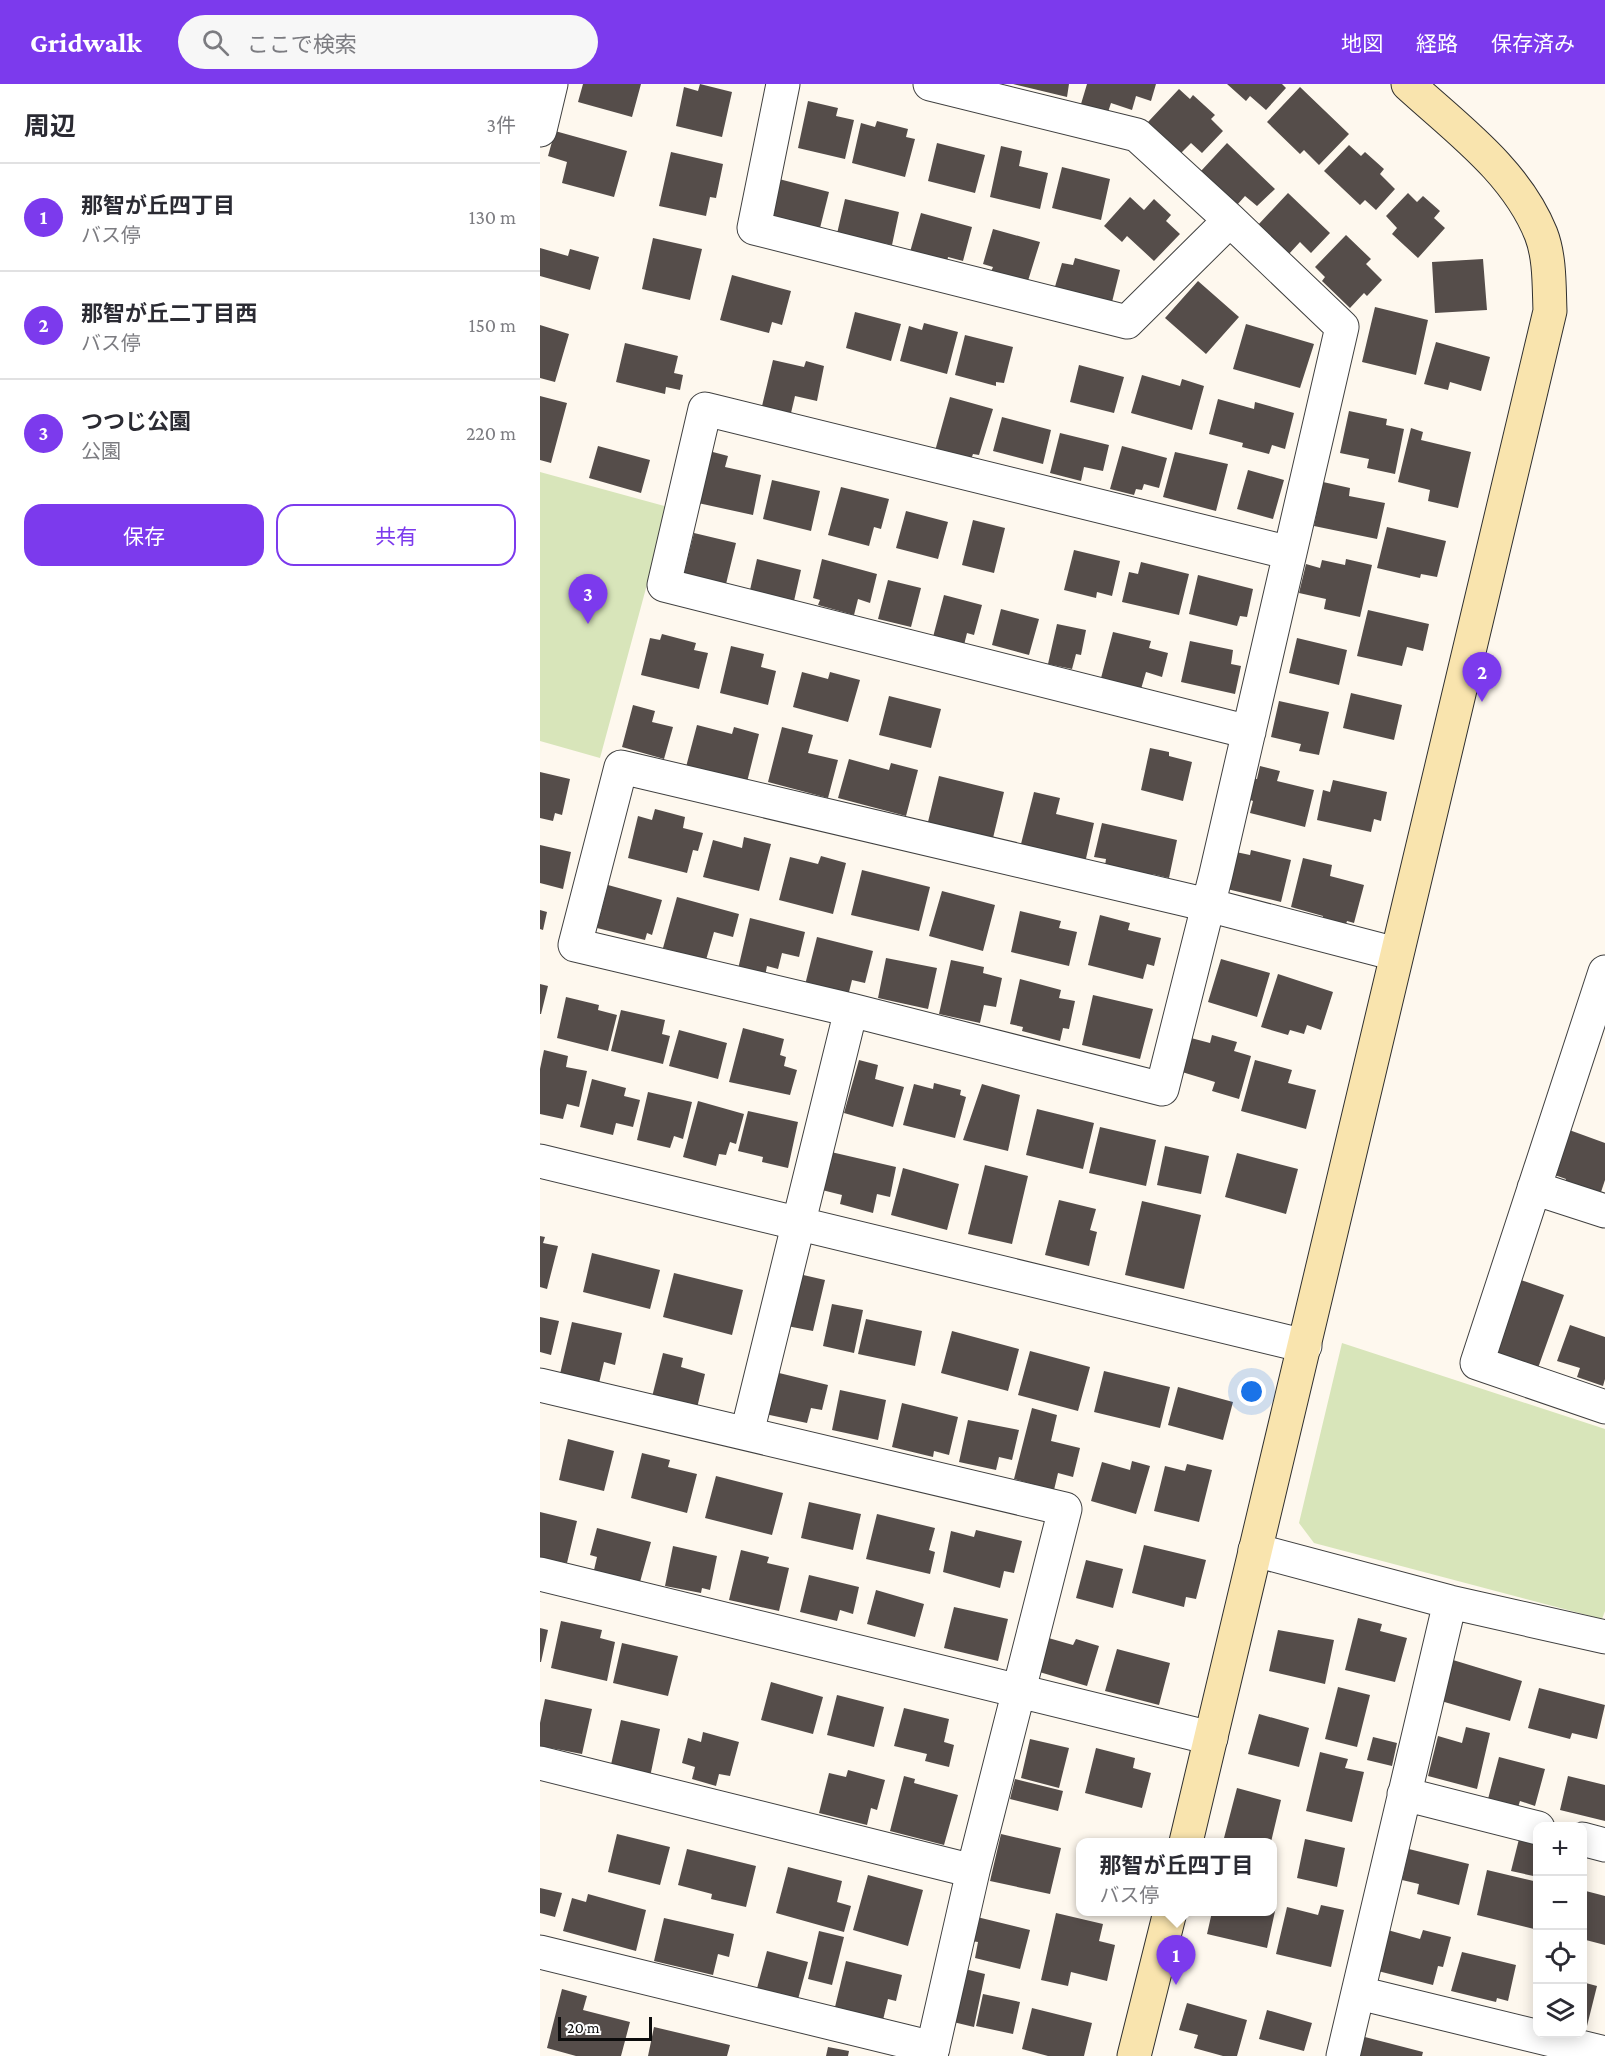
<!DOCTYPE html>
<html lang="ja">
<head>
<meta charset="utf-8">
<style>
  :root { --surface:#fff; --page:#f7f7f7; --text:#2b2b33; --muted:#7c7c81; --line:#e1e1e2; --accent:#7c3aed }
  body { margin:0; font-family:"Crimson Pro","Noto Sans JP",serif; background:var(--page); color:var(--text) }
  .controls { position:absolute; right:18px; bottom:18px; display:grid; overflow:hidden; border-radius:12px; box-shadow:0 3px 15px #0003 }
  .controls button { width:54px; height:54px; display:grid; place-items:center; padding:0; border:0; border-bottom:2px solid var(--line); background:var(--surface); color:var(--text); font:30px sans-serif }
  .scale { position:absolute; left:18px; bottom:15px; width:94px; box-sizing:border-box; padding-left:6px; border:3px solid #0d0d0d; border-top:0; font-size:16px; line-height:21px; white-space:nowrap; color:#0d0d0d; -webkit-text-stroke:4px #fff; paint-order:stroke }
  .you { position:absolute; left:712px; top:1308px; width:21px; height:21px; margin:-15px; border:4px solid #fff; border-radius:50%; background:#1a73e8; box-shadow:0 0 0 9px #1a73e833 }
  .badge { display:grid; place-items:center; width:39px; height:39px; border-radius:50%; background:var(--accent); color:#fff; font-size:20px; font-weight:700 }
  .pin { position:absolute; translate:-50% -50px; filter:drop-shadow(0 2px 3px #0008) }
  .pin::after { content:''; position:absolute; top:32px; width:21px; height:18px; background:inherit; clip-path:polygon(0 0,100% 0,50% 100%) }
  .popup { position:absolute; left:536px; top:1754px; width:201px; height:78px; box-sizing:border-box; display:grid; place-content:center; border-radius:12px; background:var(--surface); filter:drop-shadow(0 2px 4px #0005); font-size:20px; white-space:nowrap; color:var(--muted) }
  .popup b { font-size:22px; color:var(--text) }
  .popup::after { content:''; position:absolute; left:50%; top:100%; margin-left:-12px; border:12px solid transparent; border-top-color:var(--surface) }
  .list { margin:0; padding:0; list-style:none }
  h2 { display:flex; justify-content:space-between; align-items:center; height:78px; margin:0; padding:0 24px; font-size:26px }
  h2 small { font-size:20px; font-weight:400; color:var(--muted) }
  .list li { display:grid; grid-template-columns:39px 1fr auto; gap:18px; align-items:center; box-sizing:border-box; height:108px; padding:0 24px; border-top:2px solid var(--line) }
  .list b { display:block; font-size:22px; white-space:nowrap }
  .list p { margin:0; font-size:20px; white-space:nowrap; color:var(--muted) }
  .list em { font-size:20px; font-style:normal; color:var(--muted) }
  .actions { display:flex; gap:12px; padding:18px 24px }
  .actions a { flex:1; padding:14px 0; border:2px solid var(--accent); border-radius:18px; text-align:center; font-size:21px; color:var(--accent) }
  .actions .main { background:var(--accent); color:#fff }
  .icon { flex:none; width:33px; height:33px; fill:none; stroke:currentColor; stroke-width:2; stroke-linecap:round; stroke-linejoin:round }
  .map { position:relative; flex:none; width:1065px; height:1972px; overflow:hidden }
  header { display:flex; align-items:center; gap:36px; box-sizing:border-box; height:84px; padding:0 30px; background:var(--accent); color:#fff }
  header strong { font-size:28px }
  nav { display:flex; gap:33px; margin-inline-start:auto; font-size:21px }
  .search { width:420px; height:54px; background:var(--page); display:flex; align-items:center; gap:15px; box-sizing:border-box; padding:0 21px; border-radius:33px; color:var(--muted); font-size:22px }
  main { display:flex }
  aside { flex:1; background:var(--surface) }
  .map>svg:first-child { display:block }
</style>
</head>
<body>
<header>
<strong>Gridwalk</strong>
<div class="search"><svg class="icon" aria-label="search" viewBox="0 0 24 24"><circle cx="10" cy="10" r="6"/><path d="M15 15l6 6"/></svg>ここで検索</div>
<nav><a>地図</a><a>経路</a><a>保存済み</a></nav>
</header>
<main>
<aside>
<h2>周辺<small>3件</small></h2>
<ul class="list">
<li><span class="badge">1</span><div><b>那智が丘四丁目</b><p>バス停</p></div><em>130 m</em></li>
<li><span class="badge">2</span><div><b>那智が丘二丁目西</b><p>バス停</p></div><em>150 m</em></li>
<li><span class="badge">3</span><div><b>つつじ公園</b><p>公園</p></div><em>220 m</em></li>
</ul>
<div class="actions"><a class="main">保存</a><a>共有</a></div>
</aside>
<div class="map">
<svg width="1065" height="1972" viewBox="0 0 1065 1972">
  <rect width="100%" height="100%" fill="#fef8ee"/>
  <!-- green -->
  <path fill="#d8e5ba" d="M0 388 128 423 60 674 0 657Z
    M802 1259 1065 1345V1527L1062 1535 774 1459 759 1439Z"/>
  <!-- building -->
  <path fill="#554d4a" d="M43 0H101L92 33 38 18Z
    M160 0 192 8 182 53 136 42 144 3 158 7Z
    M473 0H529L527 13Z
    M547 0H616L611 17 596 12 592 26 571 19 568 28 541 20Z
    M687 0H742L746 4 726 26 710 12 706 17Z
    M760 3 809 50 779 81 764 66 760 70 727 38Z
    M639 5 650 15 653 11 675 31 671 35 683 47 662 69 651 59 641 69 608 38Z
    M268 17 298 24 296 32 314 36 305 75 258 64Z
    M337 37 368 45 366 53 375 55 365 93 312 79 321 39 335 43Z
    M15 47 87 67 74 113 22 99 27 78 8 72Z
    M397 59 445 71 435 109 388 97Z
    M687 59 735 105 717 122 705 112 697 121 661 87Z
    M809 61 821 72 825 68 844 85 840 90 855 105 836 126 825 116 820 121 784 87Z
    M461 62 482 67 479 82 508 89 500 125 450 113Z
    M131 68 183 80 176 114 170 113 166 132 119 122Z
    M522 83 570 95 561 136 512 124Z
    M239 95 289 108 280 144 230 131Z
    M748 109 790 149 771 169 760 158 748 171 717 142Z
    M868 109 877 118 883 112 900 127 894 134 905 144 878 174 852 150 857 144 846 132Z
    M590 113 604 126 614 115 631 131 626 137 640 150 614 177 587 152 582 158 564 142Z
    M305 115 359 128 352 161 343 159 342 165 296 154Z
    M381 129 432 143 423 177 408 173 407 178 370 168Z
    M453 145 500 158 487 200 450 190 453 183 443 180Z
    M806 151 831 175 826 180 842 196 827 212 824 209 810 224 782 197 785 193 775 183Z
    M113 154 162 165 150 216 102 205Z
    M0 164 28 172 30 165 59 173 50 206 0 192Z
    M535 174 580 186 571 222 514 206 522 179 533 181Z
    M943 175 947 226 895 229 892 178Z
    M192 191 251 207 242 241 232 238 229 249 180 236Z
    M658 197 699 233 666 270 625 234Z
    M835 223 888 236 876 291 822 278Z
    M315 228 361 240 351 277 306 264Z
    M384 239 418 248 407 290 360 277 369 242 382 246Z
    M706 240 774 260 760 304 693 285Z
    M0 241 29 250 15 298 0 294Z
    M425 251 473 263 464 299 456 298V302L415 291Z
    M896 258 950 273 941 307 910 298 908 306 884 300Z
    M85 259 138 272 134 289 143 291 140 306 126 303 125 310 76 298Z
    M233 276 264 283 266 277 284 282 277 317 255 312 251 329 222 322Z
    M539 281 584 293 574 329 530 318Z
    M602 291 640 302 642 295 664 302 652 346 591 329Z
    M0 312 27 319 11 379 0 376Z
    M410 313 453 325 439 371 433 370 430 378 395 367Z
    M678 315 714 325 715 318 754 329 745 365 732 361 729 370 702 363 703 359 669 350Z
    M809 327 847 335 846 341 864 345 855 390 827 384 829 375 800 369Z
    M462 333 511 346 503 380 453 367Z
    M871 344 883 348 881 356 931 368 918 424 888 417 890 406 858 398Z
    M520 349 569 361 563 387 544 383 541 397 510 389Z
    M58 362 110 376 101 409 49 394Z
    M582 362 627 374 619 404 604 400 602 406 596 405 594 411 570 405Z
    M169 367 188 372 185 383 221 391 213 431 158 419Z
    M635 368 688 380 676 427 623 413Z
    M708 386 744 396 733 435 697 425Z
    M232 396 280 407 271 447 223 435Z
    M783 398 810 404 809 412 845 419 837 455 774 442Z
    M301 403 349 415 341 445 334 443 329 462 288 451Z
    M366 427 408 438 398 475 356 464Z
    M433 436 465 444 454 489 422 481Z
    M847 443 906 457 897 493 881 490 880 494 837 484Z
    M154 449 196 459 186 500 144 490Z
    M534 466 580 477 572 512 557 508 556 514 524 506Z
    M217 475 261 486 254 517 210 506Z
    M282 475 337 490 330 519 318 515 314 531 278 521 280 516 273 514Z
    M806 475 832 481 820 533 784 525 786 515 759 509 766 480 780 484 782 476 805 481Z
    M601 478 649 490 639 531 582 518 589 488 598 490Z
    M658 491 713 505 707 533 700 532 697 542 649 530Z
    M348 496 381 504 371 543 338 535Z
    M404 511 442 521 434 551 427 549 424 561 393 553Z
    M461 525 499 535 489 571 452 561Z
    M828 526 889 540 883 567 867 563 862 582 817 572Z
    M517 540 546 546 541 571 536 570 532 585 508 580Z
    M573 548 611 557 609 564 628 569 622 593 606 588 601 605 561 594Z
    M122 550 156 559 154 566 168 569 159 605 101 591 110 554 120 556Z
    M757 554 807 566 799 601 749 589Z
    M650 557 693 566 691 580 701 582 695 610 641 598Z
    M191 562 224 570 221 583 236 587 228 621 180 609Z
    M262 588 288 595 290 588 320 596 308 638 253 623Z
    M811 609 862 621 854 656 803 644Z
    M349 612 401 625 391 664 339 651Z
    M739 617 789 628 779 671 759 667 761 660 731 653Z
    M93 621 115 627 112 638 133 643 124 675 82 663Z
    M157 641 192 650 194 643 219 650 207 698 146 683Z
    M242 643 273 651 268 669 298 676 288 714 228 698Z
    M610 664 629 668V672L652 678 643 717 601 706Z
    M309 675 349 686 351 679 378 686 366 732 298 714Z
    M720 682 740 687 737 697 774 706 765 743 710 729 713 717 705 714 710 694 717 695Z
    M0 688 30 695 22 731 15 729 13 737 0 734Z
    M399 692 464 708 453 754 388 738Z
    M793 696 847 708 841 737 834 735 831 748 777 736 783 706 790 708Z
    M494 708 520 714 516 730 554 739 545 779 480 764Z
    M115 725 145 733 143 744 163 749 158 767 153 766 147 789 88 774 98 732 112 736Z
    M562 739 637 756 629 794 612 790 610 798 564 788 566 775 554 773Z
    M204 753 231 760 219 807 163 793 173 756 202 764Z
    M0 761 31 768 23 805 0 799Z
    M711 766 751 776 741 818 687 805 696 768 710 771Z
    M281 772 306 779 293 830 239 816 250 773 278 780Z
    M763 774 792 781 790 792 824 801 814 839 807 837 805 843 782 837 783 832 751 823Z
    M322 786 390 803 379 847 311 831Z
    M68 801 122 816 112 851 107 849 105 856 57 844Z
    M402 807 455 821 443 867 389 852Z
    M137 813 199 830 193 853 174 848 166 876 123 864Z
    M0 826 7 828 3 846 0 845Z
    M480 827 521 837 519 844 537 848 529 882 471 868Z
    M560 831 590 839 588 846 621 854 614 882 607 880 603 895 548 881Z
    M210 834 265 848 259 873 242 869 238 885 227 882 225 892 198 885Z
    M277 853 333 867 325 899 312 896 308 912 265 901Z
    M346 874 397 884 388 925 338 914Z
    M681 875 730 889 717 933 668 918Z
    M411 876 444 883 443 889 462 894 456 923 444 921 440 939 399 930Z
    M738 890 793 908 781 946 767 941 764 950 750 946 748 951 721 943Z
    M480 895 521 906 519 914 535 917 529 945 523 944 520 957 482 947 483 943 470 940Z
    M0 900 8 902 1 930H0Z
    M553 911 613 925 600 975 542 961Z
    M26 913 59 921 58 926 77 931 68 967 17 954Z
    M81 926 125 936 122 950 130 952 123 980 71 967Z
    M203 944 244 955 240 971 246 973 244 982 257 986 250 1011 189 998Z
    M139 946 187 959 178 995 129 982Z
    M672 951 697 958 694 967 711 972 699 1015 672 1007 675 998 642 988 651 954 670 959Z
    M4 966 28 972 26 983 47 987 39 1023 27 1020 23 1035 0 1030V985Z
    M319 976 338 981 335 995 364 1003 353 1043 304 1029Z
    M715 976 752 986 748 999 776 1006 766 1045 701 1027Z
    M52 995 86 1004 84 1012 100 1016 93 1043 76 1039 73 1051 40 1043Z
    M394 999 421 1006 420 1011 426 1013 415 1054 363 1041 374 1000 393 1005Z
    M442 1000 480 1011 468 1067 423 1056Z
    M108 1008 152 1018 143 1055 134 1052 130 1064 97 1056Z
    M158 1017 204 1030 196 1060 190 1058 186 1071 179 1070 176 1082 143 1073Z
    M497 1025 554 1039 543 1085 486 1071Z
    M208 1027 258 1038 248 1084 222 1078 223 1073 198 1067Z
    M560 1043 616 1056 606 1102 549 1089Z
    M1021 1043 1065 1059V1096L1060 1111 1025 1099 1026 1095 1006 1088Z
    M625 1062 669 1072 661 1110 617 1101Z
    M291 1068 356 1083 350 1113 337 1110 333 1129 300 1120 302 1111 282 1106Z
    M697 1069 758 1085 746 1130 685 1113Z
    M445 1081 488 1092 472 1160 428 1150Z
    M363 1084 419 1100 407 1146 351 1131Z
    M519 1116 556 1125 550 1146 557 1148 549 1182 505 1171Z
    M602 1117 661 1131 644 1205 585 1191Z
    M0 1152 5 1153 3 1159 18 1162 7 1205 0 1203Z
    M52 1169 120 1186 110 1225 43 1208Z
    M134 1189 203 1206 192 1251 123 1233Z
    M259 1190 285 1196 273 1247 247 1242Z
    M975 1194 1024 1211 998 1284 957 1270Z
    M292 1220 323 1226 314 1269 283 1262Z
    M0 1233 19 1237 11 1271 0 1268Z
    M326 1235 382 1247 375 1282 318 1270Z
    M32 1238 82 1249 75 1281 64 1278 59 1299 20 1290Z
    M1030 1241 1065 1253V1295L1063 1302 1037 1293 1040 1284 1017 1277Z
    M412 1247 479 1265 468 1307 401 1289Z
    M490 1267 550 1283 538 1327 478 1311Z
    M123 1269 143 1274 141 1283 165 1290 157 1324 112 1313Z
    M564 1287 630 1303 620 1344 554 1328Z
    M235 1288 288 1301 282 1326 271 1324 267 1339 225 1330Z
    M638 1303 693 1318 683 1356 628 1341Z
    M300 1306 346 1316 338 1356 292 1346Z
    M362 1319 418 1333 409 1371 394 1367 393 1373 352 1363Z
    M492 1324 517 1331 511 1357 540 1364 533 1393 518 1389 514 1406 474 1395Z
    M428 1336 479 1346 472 1376 459 1373 456 1386 419 1378Z
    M28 1355 74 1367 64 1407 19 1396Z
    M102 1369 130 1376 128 1383 157 1390 147 1429 91 1414Z
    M592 1377 610 1382 596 1430 551 1417 562 1378 590 1386Z
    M647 1380 672 1386 659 1438 614 1427 625 1382 645 1387Z
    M176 1392 243 1409 232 1451 165 1434Z
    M269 1418 321 1430 313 1466 261 1454Z
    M0 1428 37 1437 27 1479 0 1473Z
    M337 1430 395 1444 389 1466 395 1468 390 1490 326 1475Z
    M57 1444 111 1458 100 1498 54 1486 57 1473 50 1471Z
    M436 1446 482 1457 474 1489 464 1487 460 1504 403 1488 411 1447 434 1453Z
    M604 1461 666 1476 656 1515 646 1513 644 1523 592 1509Z
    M133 1462 177 1472 170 1506 162 1504 161 1509 125 1502Z
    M201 1466 229 1473 227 1479 249 1484 239 1527 189 1516Z
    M546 1476 583 1485 573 1524 536 1514Z
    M269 1491 319 1503 313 1530 300 1526 297 1537 260 1528Z
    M336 1506 384 1520 375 1553 327 1540Z
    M414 1523 468 1535 458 1577 404 1564Z
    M818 1534 842 1540 840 1547 867 1554 855 1598 805 1586Z
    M21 1537 62 1546 60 1554 75 1558 67 1597 11 1584Z
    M0 1544 8 1546 1 1578H0Z
    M738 1546 794 1556 785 1600 729 1587Z
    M505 1553 533 1561 536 1555 559 1562 547 1602 496 1587Z
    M82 1559 138 1572 128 1612 73 1599Z
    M577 1565 630 1579 619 1621 565 1607Z
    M913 1576 982 1597 970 1637 901 1617Z
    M231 1598 283 1613 273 1650 221 1636Z
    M798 1603 830 1611 817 1663 785 1655Z
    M999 1604 1065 1621 1057 1655 1032 1649 1030 1655 988 1644Z
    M297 1611 344 1623 334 1663 287 1651Z
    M5 1615 52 1625 42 1670 0 1662V1639Z
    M364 1624 409 1635 404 1658 414 1661 409 1683 385 1677 387 1670 354 1662Z
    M719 1630 769 1644 759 1683 708 1670Z
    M81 1636 120 1645 110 1693 70 1685Z
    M926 1643 950 1649 937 1705 888 1692 898 1652 922 1659Z
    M163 1648 199 1658 190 1692 179 1690 176 1702 152 1695 155 1683 142 1679 148 1654 161 1658Z
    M833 1653 857 1659 852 1682 827 1676Z
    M490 1655 529 1664 519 1704 481 1694Z
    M556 1664 595 1674 593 1684 611 1689 602 1724 545 1709Z
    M780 1668 808 1675 805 1684 824 1688 812 1738 766 1727Z
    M959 1673 1005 1685 995 1722 980 1717 978 1723 948 1715Z
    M308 1686 345 1696 337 1726 331 1724 327 1741 279 1729 289 1689 306 1693Z
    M364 1692 375 1695 374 1699 418 1711 404 1761 350 1747Z
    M1028 1692 1065 1701V1737L1020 1726Z
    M475 1695 523 1707 518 1727 470 1715Z
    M697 1704 741 1716 731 1758H703L684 1754Z
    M77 1750 130 1763 120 1801 68 1788Z
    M461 1750 521 1764 510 1810 450 1797Z
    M765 1755 805 1764 797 1803 757 1794Z
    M979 1755 998 1759V1793L971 1787Z
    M147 1765 216 1782 206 1823 171 1815 172 1810 138 1801Z
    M869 1765 929 1780 919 1821 877 1810 879 1800 862 1796Z
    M248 1783 302 1797 297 1818 311 1822 304 1848 236 1829Z
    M947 1786 998 1798V1846L937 1831Z
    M328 1791 383 1806 368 1862 313 1846Z
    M0 1804 22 1809 15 1833 0 1829Z
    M1042 1806 1065 1812V1861L1042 1855Z
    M48 1810 106 1826 96 1867 23 1847 32 1814 46 1818Z
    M732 1817 737 1818 727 1864 667 1850 672 1828H732Z
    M781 1821 804 1826 791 1883 736 1870 747 1823 778 1831Z
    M516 1829 563 1840 559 1857 575 1861 567 1897 531 1888 528 1902 501 1896Z
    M437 1833 490 1846 480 1885 435 1874 438 1858 431 1857Z
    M124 1834 194 1850 189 1873 178 1870 173 1891 114 1877Z
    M844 1845 880 1855 883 1846 911 1853 903 1883 898 1882 893 1901 834 1886Z
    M279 1847 304 1853 292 1901 268 1895Z
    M227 1867 268 1878 257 1919 216 1908Z
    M922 1868 976 1881 968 1917 957 1914 956 1918 911 1907Z
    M306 1877 362 1891 356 1917 348 1915 343 1936 295 1923Z
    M425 1885 445 1890 434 1943 409 1937Z
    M1042 1898 1057 1902 1047 1942 1042 1941Z
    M22 1905 47 1912 43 1926 90 1938 81 1972H36L7 1964Z
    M443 1910 480 1918 473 1950 436 1942Z
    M647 1919 707 1936 697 1972H683L654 1964 658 1951 639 1946Z
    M492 1924 552 1939 544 1972H508L482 1965Z
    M727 1926 772 1939 764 1967 719 1955Z
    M114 1943 190 1961 187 1972H108Z
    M821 1952 883 1968 882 1972H816Z
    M288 1963 309 1967 308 1972H286Z"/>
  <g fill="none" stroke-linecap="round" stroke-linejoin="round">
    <defs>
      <path id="street" d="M243 0 214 144 587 238 690 136
        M390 0 597 51 690 136 802 243 676 790 622 1005 311 926 35 861 81 683 668 821 856 870
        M0 46 11 0
        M709 648 124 501 165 325 750 469
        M1065 888 937 1279 1065 1323
        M0 1077 765 1262
        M994 1104 1065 1127
        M0 1301 525 1425 433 1787 391 1972
        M207 1349 311 926
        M715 1466 910 1518 1065 1553
        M0 1490 671 1654
        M0 1679 433 1787
        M864 1710 998 1744
        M1042 1755 1065 1761
        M0 1868 393 1964
        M819 1909 1065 1969
        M803 1972 910 1518"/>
      <path id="secondary" d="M646 1758 1010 227C1009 202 1010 173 1001 150 976 87 916 44 868 0
        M594 1972 630 1828"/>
    </defs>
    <!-- street casing -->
    <use href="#street" stroke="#404040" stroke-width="35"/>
    <!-- secondary casing -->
    <use href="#secondary" stroke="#2f2f2f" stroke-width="35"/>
    <!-- street -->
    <use href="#street" stroke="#fff" stroke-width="33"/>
    <!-- secondary -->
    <use href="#secondary" stroke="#f9e4ae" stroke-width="33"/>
  </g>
</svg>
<div class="controls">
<button>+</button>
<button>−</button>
<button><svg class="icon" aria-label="locate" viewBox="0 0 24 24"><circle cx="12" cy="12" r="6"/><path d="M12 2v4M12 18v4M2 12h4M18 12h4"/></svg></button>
<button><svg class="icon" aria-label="layers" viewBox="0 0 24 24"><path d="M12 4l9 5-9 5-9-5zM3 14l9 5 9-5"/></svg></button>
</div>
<div class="scale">20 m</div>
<div class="you"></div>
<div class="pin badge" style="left:636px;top:1901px">1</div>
<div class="popup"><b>那智が丘四丁目</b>バス停</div>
<div class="pin badge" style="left:942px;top:618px">2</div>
<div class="pin badge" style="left:48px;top:540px">3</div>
</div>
</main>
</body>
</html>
